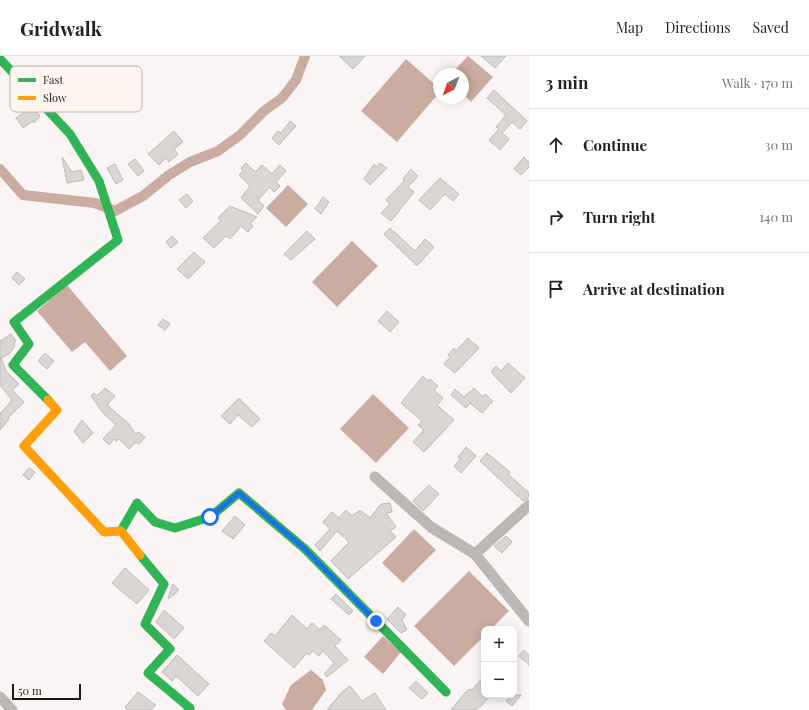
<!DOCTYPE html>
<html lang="en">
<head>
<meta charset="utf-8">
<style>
  :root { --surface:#fff; --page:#f2f2f2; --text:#222; --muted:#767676; --line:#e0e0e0 }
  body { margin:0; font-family:"Playfair Display",serif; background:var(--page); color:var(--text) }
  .controls { position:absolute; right:12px; bottom:12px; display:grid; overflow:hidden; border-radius:8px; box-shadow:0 2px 10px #0003 }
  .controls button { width:36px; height:36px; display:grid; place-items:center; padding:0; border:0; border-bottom:1px solid var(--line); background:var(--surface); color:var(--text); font:20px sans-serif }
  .compass { position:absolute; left:433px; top:12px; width:36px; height:36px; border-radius:50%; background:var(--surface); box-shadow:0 2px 10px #0003; rotate:221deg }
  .scale { position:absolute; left:12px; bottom:10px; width:69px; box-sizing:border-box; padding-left:4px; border:2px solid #1b1817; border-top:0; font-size:11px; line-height:14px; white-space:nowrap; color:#1b1817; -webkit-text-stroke:3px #fef4f0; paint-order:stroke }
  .stop { position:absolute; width:12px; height:12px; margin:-9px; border:3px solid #1a73e8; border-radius:50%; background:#fff }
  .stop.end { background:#1a73e8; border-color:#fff; box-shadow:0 1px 4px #0008 }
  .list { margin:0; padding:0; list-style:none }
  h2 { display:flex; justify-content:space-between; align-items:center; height:52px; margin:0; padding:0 16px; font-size:17px }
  h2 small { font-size:13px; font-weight:400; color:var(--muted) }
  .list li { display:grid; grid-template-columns:26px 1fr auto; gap:12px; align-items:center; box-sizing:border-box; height:72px; padding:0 16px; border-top:1px solid var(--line) }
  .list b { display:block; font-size:15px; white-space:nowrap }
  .list em { font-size:13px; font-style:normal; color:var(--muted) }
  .icon { flex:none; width:22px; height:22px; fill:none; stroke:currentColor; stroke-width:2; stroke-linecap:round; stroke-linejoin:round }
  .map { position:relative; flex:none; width:529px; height:654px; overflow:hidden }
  header { display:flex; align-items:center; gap:24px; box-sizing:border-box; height:56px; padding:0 20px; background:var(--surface); border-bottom:1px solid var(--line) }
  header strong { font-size:19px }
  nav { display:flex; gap:22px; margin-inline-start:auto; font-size:14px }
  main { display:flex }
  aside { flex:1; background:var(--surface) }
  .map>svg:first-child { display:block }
</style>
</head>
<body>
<header>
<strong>Gridwalk</strong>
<nav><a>Map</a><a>Directions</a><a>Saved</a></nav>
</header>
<main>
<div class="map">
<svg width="529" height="654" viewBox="0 0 529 654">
  <rect width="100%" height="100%" fill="#faf5f4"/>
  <!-- water -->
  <path fill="#cbaca1" d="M468 0 493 21 471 46 463 38V18H451Z
    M406 3 439 32V37L397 86 361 55Z
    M288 129 308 148 286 171 266 152Z
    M352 185 378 210 337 251 312 226Z
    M67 229 127 300 110 315 85 286 72 296 37 255Z
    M373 338 409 372 376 407 340 373Z
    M414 473 436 494 403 527 382 507Z
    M469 515 509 555 491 573H484V580L454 610 414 570Z
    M383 580 401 596 383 618 364 601Z
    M311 614 323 624 326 634 312 654H286L282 648 291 629Z"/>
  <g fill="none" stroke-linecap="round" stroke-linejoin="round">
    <!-- canal -->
    <path stroke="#cbaca1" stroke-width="10" d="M0 113 23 139 95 147 115 155 143 140 169 119 190 106 218 95 240 79 264 55 282 42 296 24 305 0"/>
  </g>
  <!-- building -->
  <path fill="#dad6d4" stroke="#bfbbba" d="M339 0H365L353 13Z
    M481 0H506L495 12Z
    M494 34 527 65 520 73 512 66 502 77 509 83 500 94 489 84 499 73 496 71 506 59 487 42Z
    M32 51 40 60 34 67 33 65 23 72 16 62Z
    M290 65 296 70 279 89 272 82 278 75 281 77Z
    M174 75 183 86 174 93 178 98 169 106 166 102 159 109 148 98Z
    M62 101 72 116 81 114 84 124 67 127Z
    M524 101 529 106V111L521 119 514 113Z
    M135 103 144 115 138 120 128 108Z
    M246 107 255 116 262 109 272 118 280 109 286 115 276 126 280 130 274 136 270 131 258 144 264 150 258 158 241 142 250 130 239 119 243 115 241 112Z
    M380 107 387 112 370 129 364 123 374 108 377 111Z
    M115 108 123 124 116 128 107 112Z
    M411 113 418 120 408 131 414 136 391 165 381 157 390 148 386 144 404 125 403 123Z
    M440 122 459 138 453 145 445 138 430 154 419 144Z
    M187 138 193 145 186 152 179 144Z
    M323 141 329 146 321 158 315 153Z
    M230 150 257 161 250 167 253 170 248 176 241 170 230 183 226 180 214 192 203 182 221 164 218 162Z
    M390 172 415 195 425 183 434 191 417 210 384 178Z
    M307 175 315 183 291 204 284 198Z
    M172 180 178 186 171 192 166 186Z
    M194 196 205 206 188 223 177 213Z
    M17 216 25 223 19 229 12 222Z
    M387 255 399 266 390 276 378 265Z
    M163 263 170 268 165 274 158 269Z
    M11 278 16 285 14 287 15 290 9 298 1 302 6 315 19 328 12 334 24 346 8 362 9 363 0 374V356L1 357 12 344 0 329V285Z
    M468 282 479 292 455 317 444 308 450 301 448 299 454 292 456 295Z
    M45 297 54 305 47 313 38 305Z
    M508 307 525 322 511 337 492 317V314L496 310 501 315Z
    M423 320 428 325 430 323 438 330 434 334 443 342 437 349 454 364 424 396 413 386 424 374 418 369 422 365 401 347Z
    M105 332 115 340 107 349 128 367 136 378 138 376 145 381 139 388 136 386 129 393 119 383 116 385 114 383 109 389 103 383 116 369 103 357 91 340 94 337 97 340Z
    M474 332 483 341 485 338 493 345 482 357 470 347 466 352 451 339 455 333 464 341Z
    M239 342 260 363 252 371 238 359 230 368 221 360Z
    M82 364 93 377 83 387 74 375Z
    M466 391 476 400 461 417 454 410 460 403 458 401Z
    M487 397 510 416 508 418 529 437 528 442 523 445 480 405Z
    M29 412 35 416 29 424 23 419Z
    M429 429 439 438 423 455 413 445Z
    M390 447 392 456 386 457 396 471 390 475 396 481 348 523 331 505 349 486 337 475 320 495 315 489 330 473 323 466 332 456 339 462 346 454 352 460 360 454 370 462 381 448Z
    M235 460 245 469 233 483 222 475Z
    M506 480 512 486 502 497 494 490Z
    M125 512 149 534 137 548 112 527Z
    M173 528 179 534 169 543 168 542Z
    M336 538 353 555 349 559 331 543Z
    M398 551 406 559 402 564 407 574 401 577 387 563Z
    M164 554 184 572 174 583 156 566Z
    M292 559 307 573 312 567 320 574 324 569 341 584 335 590 348 604 327 621 324 618 334 607 323 595 319 600 313 595 309 599 307 597 294 612 264 585 271 577 275 580Z
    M524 594 529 599V609L519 600Z
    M177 599 209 628 198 640 176 620 172 625 162 616Z
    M484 620V639H491L482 649 476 654H451L463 639 470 633 472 634Z
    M416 625 428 637 422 643 409 632Z
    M350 630 362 645 375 637 386 654H327L342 636Z
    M138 636 156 649 151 654H128L125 651Z
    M511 639H521L512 650 506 645Z"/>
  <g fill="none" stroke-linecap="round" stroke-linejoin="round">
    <!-- street -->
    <path stroke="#beb7b5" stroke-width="11" d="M375 421 431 471 475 498
      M529 449 475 498 529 565
      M0 641 12 654"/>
    <!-- fast -->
    <path stroke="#30b455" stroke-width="9" d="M0 3 70 78 99 125 118 184 14 266 29 288 13 309 48 344
      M121 475 137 447 155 466 175 472 210 461 239 437 305 493 446 636
      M140 499 164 528 145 568 170 593 148 617 190 652 188 654"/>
    <!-- slow -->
    <path stroke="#ff9f0a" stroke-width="9" d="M48 344 57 354 24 390 104 476 121 475 140 499"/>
  </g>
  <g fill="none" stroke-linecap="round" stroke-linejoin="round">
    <!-- route -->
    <path stroke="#1a73e8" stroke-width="5" d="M210 461 239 437 305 493 376 565"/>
  </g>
  <!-- legend -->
  <rect x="10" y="10" width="132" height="46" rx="6" fill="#fef4f0" stroke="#bab2af" stroke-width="1"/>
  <rect x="18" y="22" width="18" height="4" fill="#30b455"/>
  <rect x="18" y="40" width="18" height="4" fill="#ff9f0a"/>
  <g font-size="11" fill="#1b1817">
    <text x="43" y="28">Fast</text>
    <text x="43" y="46">Slow</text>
  </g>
</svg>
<div class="controls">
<button>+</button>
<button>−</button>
</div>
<svg class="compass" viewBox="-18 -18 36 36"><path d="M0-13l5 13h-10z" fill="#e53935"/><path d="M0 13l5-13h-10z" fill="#767676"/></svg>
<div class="scale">50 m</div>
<div class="stop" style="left:210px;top:461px"></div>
<div class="stop end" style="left:376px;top:565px"></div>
</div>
<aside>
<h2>3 min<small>Walk · 170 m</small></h2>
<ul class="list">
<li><svg class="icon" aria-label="ahead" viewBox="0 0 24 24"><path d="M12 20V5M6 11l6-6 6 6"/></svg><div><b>Continue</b></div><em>30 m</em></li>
<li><svg class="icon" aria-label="right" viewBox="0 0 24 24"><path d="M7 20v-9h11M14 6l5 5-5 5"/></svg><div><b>Turn right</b></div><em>140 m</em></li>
<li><svg class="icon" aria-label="arrive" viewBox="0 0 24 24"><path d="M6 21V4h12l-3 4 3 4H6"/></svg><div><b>Arrive at destination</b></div></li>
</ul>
</aside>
</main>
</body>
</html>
